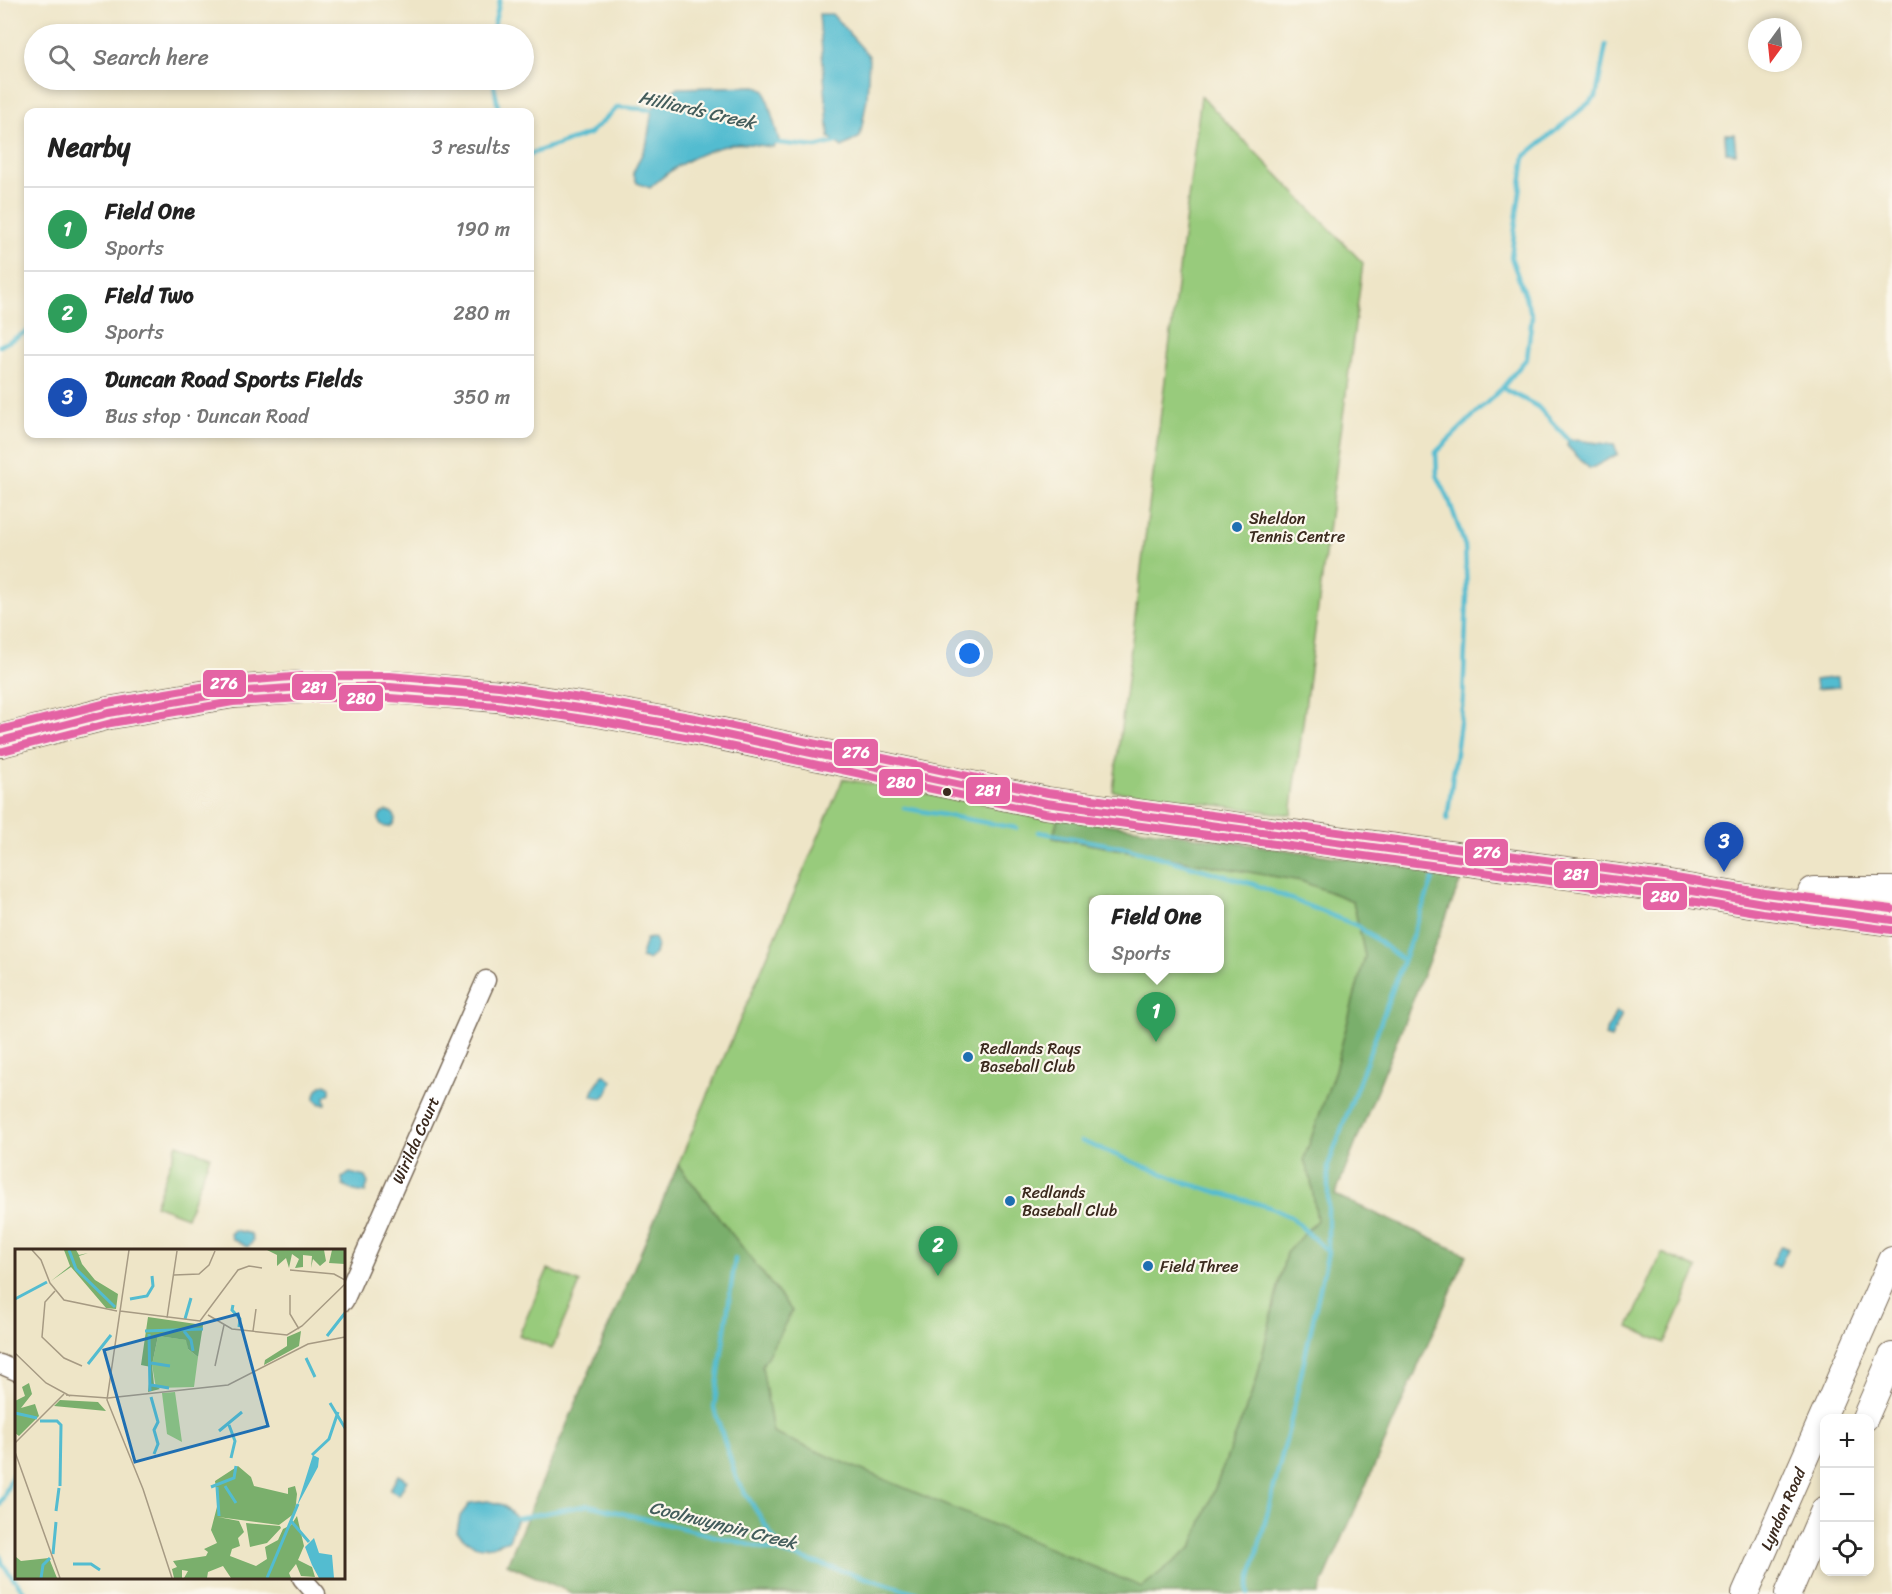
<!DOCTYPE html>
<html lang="en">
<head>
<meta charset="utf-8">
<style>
  :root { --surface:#fff; --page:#f6f6f6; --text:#222; --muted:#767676; --line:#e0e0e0; --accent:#d93025 }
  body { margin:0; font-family:Sriracha,sans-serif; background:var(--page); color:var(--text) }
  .controls { position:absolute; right:18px; bottom:18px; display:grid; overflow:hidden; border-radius:12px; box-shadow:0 3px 9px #0003 }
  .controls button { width:54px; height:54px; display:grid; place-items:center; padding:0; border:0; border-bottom:2px solid var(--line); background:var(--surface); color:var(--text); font:30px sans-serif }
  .compass { position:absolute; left:1748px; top:18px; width:54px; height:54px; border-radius:50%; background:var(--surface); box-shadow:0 3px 9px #0003; rotate:195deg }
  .you { position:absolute; left:970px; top:654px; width:21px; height:21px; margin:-15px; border:4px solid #fff; border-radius:50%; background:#1a73e8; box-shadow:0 0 0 9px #1a73e833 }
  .badge { display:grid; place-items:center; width:39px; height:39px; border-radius:50%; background:var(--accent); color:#fff; font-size:20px; font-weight:700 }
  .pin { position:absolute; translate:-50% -50px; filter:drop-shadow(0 2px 3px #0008) }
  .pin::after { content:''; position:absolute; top:32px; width:21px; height:18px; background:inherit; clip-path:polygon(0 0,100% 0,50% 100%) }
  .popup { position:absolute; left:1089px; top:895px; width:135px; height:78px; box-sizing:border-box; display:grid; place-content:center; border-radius:12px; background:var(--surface); filter:drop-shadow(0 2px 4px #0005); font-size:20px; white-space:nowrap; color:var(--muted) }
  .popup b { font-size:22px; color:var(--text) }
  .popup::after { content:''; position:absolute; left:50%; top:100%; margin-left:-12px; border:12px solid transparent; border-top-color:var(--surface) }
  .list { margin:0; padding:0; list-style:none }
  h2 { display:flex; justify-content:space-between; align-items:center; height:78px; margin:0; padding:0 24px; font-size:26px }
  h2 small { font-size:20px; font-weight:400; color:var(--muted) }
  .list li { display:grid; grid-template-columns:39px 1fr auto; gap:18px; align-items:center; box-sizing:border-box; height:84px; padding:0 24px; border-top:2px solid var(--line) }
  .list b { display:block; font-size:22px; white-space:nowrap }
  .list p { margin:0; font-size:20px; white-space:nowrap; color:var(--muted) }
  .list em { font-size:20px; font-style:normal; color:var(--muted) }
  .icon { flex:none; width:33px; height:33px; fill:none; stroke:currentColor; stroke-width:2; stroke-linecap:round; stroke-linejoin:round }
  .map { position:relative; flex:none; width:1892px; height:1594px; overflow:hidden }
  .search { position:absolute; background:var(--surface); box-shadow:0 3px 9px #0003; left:24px; top:24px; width:510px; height:66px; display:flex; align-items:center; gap:15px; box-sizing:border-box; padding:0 21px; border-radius:33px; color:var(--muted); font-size:22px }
  .panel { position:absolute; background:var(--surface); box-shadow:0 3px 9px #0003; left:24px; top:108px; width:510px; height:330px; border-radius:12px }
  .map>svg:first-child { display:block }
</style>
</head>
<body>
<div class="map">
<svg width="1892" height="1594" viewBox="0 0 1892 1594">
  <rect width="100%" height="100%" fill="#fbf7ec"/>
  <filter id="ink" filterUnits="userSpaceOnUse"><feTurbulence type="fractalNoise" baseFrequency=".0167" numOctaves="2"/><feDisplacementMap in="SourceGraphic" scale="12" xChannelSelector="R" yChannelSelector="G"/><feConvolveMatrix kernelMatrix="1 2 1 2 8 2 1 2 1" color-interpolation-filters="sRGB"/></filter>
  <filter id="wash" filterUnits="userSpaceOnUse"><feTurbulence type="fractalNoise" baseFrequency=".008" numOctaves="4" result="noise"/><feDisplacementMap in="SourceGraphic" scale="24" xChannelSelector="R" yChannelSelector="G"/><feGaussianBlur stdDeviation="1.35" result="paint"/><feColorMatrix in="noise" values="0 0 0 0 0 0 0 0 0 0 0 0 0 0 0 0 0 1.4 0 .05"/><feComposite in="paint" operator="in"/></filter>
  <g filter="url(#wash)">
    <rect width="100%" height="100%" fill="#eee5c7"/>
    <!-- green -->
    <path fill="#98cb7c" stroke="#6a7a4d" stroke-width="1.5" fill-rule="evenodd" d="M1201 96 1363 263 1291 815 1113 791Z
      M843 779 1058 817 1053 838 1301 881 1353 901 1365 956 1335 1070 1304 1159 1311 1181 1317 1220 1286 1253 1256 1383 1192 1547 1141 1588 773 1433 761 1365 792 1311 678 1165ZM1093 900H1219V968H1093Z
      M177 1144 210 1156 187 1217 155 1205Z
      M1662 1253 1698 1269 1665 1343 1629 1327Z
      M548 1269 580 1283 552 1349 519 1335Z"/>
    <!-- forest -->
    <path fill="#7aaf6c" stroke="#5a6c45" stroke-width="1.5" d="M1058 817 1463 875 1335 1195 1467 1255 1318 1594H574L507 1564 678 1165 792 1311 762 1366 773 1433 1142 1587 1192 1547 1256 1383 1286 1253 1317 1220 1311 1181 1304 1159 1335 1070 1365 956 1353 901 1301 881 1053 838Z"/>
    <!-- water -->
    <path fill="#53bcd0" stroke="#477377" stroke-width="1.5" d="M819 14H832L869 56 867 98 860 137 842 147 829 137Z
      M756 86 765 91 779 140 773 147C761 146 744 142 732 144 701 151 673 166 650 188L637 183 633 173 647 143 652 109 665 96 677 88Z
      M1725 134H1734L1736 153 1726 152Z
      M1568 439 1614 445 1618 454 1590 469 1567 446Z
      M1838 677 1839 687 1816 689 1815 680Z
      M379 819a8 8 0 1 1 16 0a8 8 0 1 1-16 0Z
      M654 938 657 945 655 954 648 960 641 958C641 951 645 946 646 939Z
      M1616 1011 1622 1014 1611 1038 1605 1036Z
      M604 1074 612 1081 608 1092 602 1098 592 1096 595 1086Z
      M326 1084 330 1087V1093L325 1097 326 1104H320L315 1099C315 1092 318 1086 326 1084Z
      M350 1173 365 1177 368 1183 365 1193 354 1191 343 1186 342 1178Z
      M234 1230 251 1234 253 1240 251 1244 247 1247 232 1239 230 1234Z
      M1781 1246 1788 1249 1779 1267 1771 1264Z
      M398 1475 407 1480 399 1495 390 1490Z
      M488 1501 503 1505 517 1518 509 1540C485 1549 476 1552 457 1532L460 1516 470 1503Z"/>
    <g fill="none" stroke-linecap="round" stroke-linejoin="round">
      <!-- stream -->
      <path stroke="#53bcd0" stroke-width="4.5" d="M492 34 500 0
        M493 80 499 112
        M770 142 816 147 836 142
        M530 154 589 134 618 107 655 110
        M0 346 28 331
        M1502 388 1537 406 1568 439
        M904 808 1016 828
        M1447 820 1463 700 1467 595 1465 546 1449 500 1437 475 1436 452 1502 388 1527 358 1532 316 1511 257 1525 156 1596 97 1606 45
        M1039 832 1128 848 1256 885 1358 926 1403 960
        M1081 1141 1186 1183 1269 1207 1291 1217 1327 1251
        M735 1259 714 1408 737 1480 783 1553
        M0 1505 16 1467
        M517 1518 589 1505 783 1553 920 1594
        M0 1555 3 1565 26 1594
        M1248 1594V1589L1291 1420 1328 1252V1166L1436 871"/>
    </g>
  </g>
  <g filter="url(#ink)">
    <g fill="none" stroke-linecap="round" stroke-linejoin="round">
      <defs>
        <g id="street">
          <path id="s1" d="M344 1301 486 980"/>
          <path d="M0 1364 16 1371"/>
          <path d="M302 1578 316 1594"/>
        </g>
        <g id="secondary">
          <path d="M1865 1418 1892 1356"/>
          <path id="s2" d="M1745 1594 1892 1260"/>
          <path d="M1788 1594 1824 1510"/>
        </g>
        <path id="highway" d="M0 741 109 713 232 692 303 687H390L498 696 599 711 693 728 1046 803 1663 886 1763 903 1892 920
          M1814 893H1892"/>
      </defs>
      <!-- street casing -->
      <use href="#street" stroke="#7a6b59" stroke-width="21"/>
      <!-- secondary casing -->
      <use href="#secondary" stroke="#7a6b59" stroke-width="28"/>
      <!-- highway casing -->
      <use href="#highway" stroke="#7a6b59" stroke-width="34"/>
      <!-- street -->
      <use href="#street" stroke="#fff" stroke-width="18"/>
      <!-- secondary -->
      <use href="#secondary" stroke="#fff" stroke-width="26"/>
      <!-- highway -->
      <use href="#highway" stroke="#fff" stroke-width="32"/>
      <defs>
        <path id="bus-1" d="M0 741 109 713 232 692 303 687H390L498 696 599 711 693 728 1046 803 1663 886 1763 903 1892 920"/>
        <path id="bus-2" d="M3 751 111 723 233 702 303 698H390L497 706 597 721 691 738 1045 813 1661 896 1762 913 1891 930"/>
        <path id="bus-3" d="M0 730 107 703 231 682 303 676H390L499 686 601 701 695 718 1048 793 1664 876 1765 893 1892 909"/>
      </defs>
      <!-- bus-1 casing -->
      <use href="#bus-1" stroke="#fbf7ec" stroke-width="12"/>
      <!-- bus-2 casing -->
      <use href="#bus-2" stroke="#fbf7ec" stroke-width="12"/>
      <!-- bus-3 casing -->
      <use href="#bus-3" stroke="#fbf7ec" stroke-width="12"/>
      <!-- bus-1 -->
      <use href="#bus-1" stroke="#e463a4" stroke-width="8"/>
      <!-- bus-2 -->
      <use href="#bus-2" stroke="#e463a4" stroke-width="8"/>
      <!-- bus-3 -->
      <use href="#bus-3" stroke="#e463a4" stroke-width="8"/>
    </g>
  </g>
  <!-- markers -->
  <g fill="#1f6fb2" stroke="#fbf7ec" stroke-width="2">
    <circle cx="1237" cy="527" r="6"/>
    <circle cx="968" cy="1057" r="6"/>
    <circle cx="1010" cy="1201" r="6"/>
    <circle cx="1148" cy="1266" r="6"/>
  </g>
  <circle fill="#3b2a1e" stroke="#fbf7ec" stroke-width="2" cx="947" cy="792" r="5"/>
  <g text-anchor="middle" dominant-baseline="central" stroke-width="4.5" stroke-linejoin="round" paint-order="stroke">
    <!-- poi labels -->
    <g font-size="16" fill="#3b2a1e" stroke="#fbf7ec" text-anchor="start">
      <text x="1249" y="518">Sheldon<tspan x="1249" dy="18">Tennis Centre</tspan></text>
      <text x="980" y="1048">Redlands Rays<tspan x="980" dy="18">Baseball Club</tspan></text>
      <text x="1022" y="1192">Redlands<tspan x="1022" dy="18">Baseball Club</tspan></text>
      <text x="1160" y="1266">Field Three</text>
    </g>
    <!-- street labels -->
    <g font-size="16" fill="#3b2a1e" stroke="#fbf7ec">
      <text stroke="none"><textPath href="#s1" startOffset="176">Wirilda Court</textPath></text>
      <text stroke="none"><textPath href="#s2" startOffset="93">Lyndon Road</textPath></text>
    </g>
    <!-- water labels -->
    <g font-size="18" font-style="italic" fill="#435d5c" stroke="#fbf7ec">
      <text transform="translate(697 110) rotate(13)">Hilliards Creek</text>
      <text transform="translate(723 1525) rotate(14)">Coolnwynpin Creek</text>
    </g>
  </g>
  <!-- overview -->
  <g transform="translate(15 1249)">
    <rect width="330" height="330" fill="#eee5c7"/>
    <path d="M143 87 172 91 173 100 183 108 179 138 141 139 137 116ZM160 143 167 193 152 185 147 144Z" fill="#98cb7c"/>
    <path d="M49 1H61L64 6 73 4 64 7 67 15 80 31 103 45 101 60 91 59 56 18 36 32 55 17ZM252 1H309L311 12 305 17 298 10 296 19 297 7 288 6V18L280 19 284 10 277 5 274 19 271 9 262 17V6ZM317 1H330V15L314 14ZM133 68 188 76 183 108 173 100 171 91 143 87 137 116 139 136 145 140 133 143 136 118 126 116ZM286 82 284 97 249 116 250 111 272 97V88ZM14 134 17 145 6 159 20 155 24 167 4 187 0 184V152L10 147 7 138ZM45 151 83 153 91 162 39 157ZM223 217 236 228 239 237 273 245V239L280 237 282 245 280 264 264 276 203 268 224 272 229 283 223 289 225 297 217 300 215 307 241 317 252 310 250 298 263 291 268 280 276 276 282 267 289 297 283 311 297 318 300 328 286 327 281 315 274 324 276 329H216L208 317 193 323 192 329H169L173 322 167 321V329H159L156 316 157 320 162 318 158 312 191 307 193 303 189 300 202 294 196 281 203 254 200 232ZM231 274 265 277 266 279 252 294 235 298ZM0 292 1 308 6 312 34 309 42 329H0Z" fill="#7aaf6c"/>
    <path d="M298 206 304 209 303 218 282 257ZM299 289 304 304 317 306 319 329H304L297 316 290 298Z" fill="#53bcd0"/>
    <path fill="none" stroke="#53bcd0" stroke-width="3" d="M54 1 61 20 100 58M0 50 32 33M115 50 132 47 138 37 137 27M218 56 217 61 225 70 224 78M170 70 176 49M130 82 188 80M169 82 176 91 178 102M134 85 135 142M312 87 330 64M291 109 300 128M136 114 155 117M73 115 96 86M136 136 154 139M136 148 143 173 139 181 143 195 139 205M315 154 330 179M0 164 22 169M25 172H42L46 176 45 237M214 176 220 192 216 209M204 182 227 163M297 206 314 190 323 163M210 237 221 254M196 238 219 229 221 217M202 238 204 267M41 262 44 239M276 272 294 293M38 305 41 273M58 315H76L85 321M26 329 28 316 35 309M252 329 283 255"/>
    <path fill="none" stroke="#a69a83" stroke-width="1.5" d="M17 1 26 11 35 34 49 51 102 62M114 1 92 151 128 240 157 329M275 21 319 25 330 31M159 26 184 25 194 16 200 2M40 42 30 53 27 88 49 109 67 117M275 46V65L284 80M105 62 185 72 223 21 234 17 247 19M193 66 217 80 272 86 287 77 330 35M152 69 162 2M238 82 241 60M0 104 31 134 55 147M200 117 209 76M51 146 93 149 213 136 293 95 330 88M0 194 49 145M0 203 45 329"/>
    <path fill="#1f6fb2" fill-opacity="0.15" stroke="#1f6fb2" stroke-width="3" d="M223 65 253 177 120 213 89 101Z"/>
    <rect width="330" height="330" fill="none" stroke="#3b2a1e" stroke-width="3"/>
  </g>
  <g stroke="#fbf7ec" stroke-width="2">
    <rect x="202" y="669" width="45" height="29" rx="6" fill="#e463a4"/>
    <rect x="291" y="673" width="46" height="28" rx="6" fill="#e463a4"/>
    <rect x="338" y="684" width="46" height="28" rx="6" fill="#e463a4"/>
    <rect x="833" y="738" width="46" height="29" rx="6" fill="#e463a4"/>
    <rect x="878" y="768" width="46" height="29" rx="6" fill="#e463a4"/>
    <rect x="965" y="776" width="46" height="29" rx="6" fill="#e463a4"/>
    <rect x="1464" y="838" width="45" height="29" rx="6" fill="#e463a4"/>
    <rect x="1553" y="860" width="46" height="29" rx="6" fill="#e463a4"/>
    <rect x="1642" y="882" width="46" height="29" rx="6" fill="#e463a4"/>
  </g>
  <g font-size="16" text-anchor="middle" font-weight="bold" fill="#fff">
    <text x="224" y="689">276</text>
    <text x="314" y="693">281</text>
    <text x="361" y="704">280</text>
    <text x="856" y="758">276</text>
    <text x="901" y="788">280</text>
    <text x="988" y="796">281</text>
    <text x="1487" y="858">276</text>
    <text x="1576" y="880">281</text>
    <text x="1665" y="902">280</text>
  </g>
</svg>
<div class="controls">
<button>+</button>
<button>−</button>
<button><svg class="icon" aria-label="locate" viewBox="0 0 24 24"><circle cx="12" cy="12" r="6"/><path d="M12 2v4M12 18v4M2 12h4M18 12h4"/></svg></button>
</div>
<svg class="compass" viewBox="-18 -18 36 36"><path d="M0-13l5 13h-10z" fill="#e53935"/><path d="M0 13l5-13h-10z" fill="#767676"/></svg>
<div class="you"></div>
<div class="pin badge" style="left:1156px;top:1042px;background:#2e9e5b">1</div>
<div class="popup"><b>Field One</b>Sports</div>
<div class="pin badge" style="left:938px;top:1276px;background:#2e9e5b">2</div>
<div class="pin badge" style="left:1724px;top:872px;background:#1a4fb4">3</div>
<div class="search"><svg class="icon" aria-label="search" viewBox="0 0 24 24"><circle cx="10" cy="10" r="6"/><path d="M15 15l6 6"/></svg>Search here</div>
<section class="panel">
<h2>Nearby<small>3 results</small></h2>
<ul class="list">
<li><span class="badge" style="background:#2e9e5b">1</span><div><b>Field One</b><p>Sports</p></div><em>190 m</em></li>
<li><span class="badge" style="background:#2e9e5b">2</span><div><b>Field Two</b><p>Sports</p></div><em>280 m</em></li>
<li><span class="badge" style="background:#1a4fb4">3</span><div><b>Duncan Road Sports Fields</b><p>Bus stop · Duncan Road</p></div><em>350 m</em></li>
</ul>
</section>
</div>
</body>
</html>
